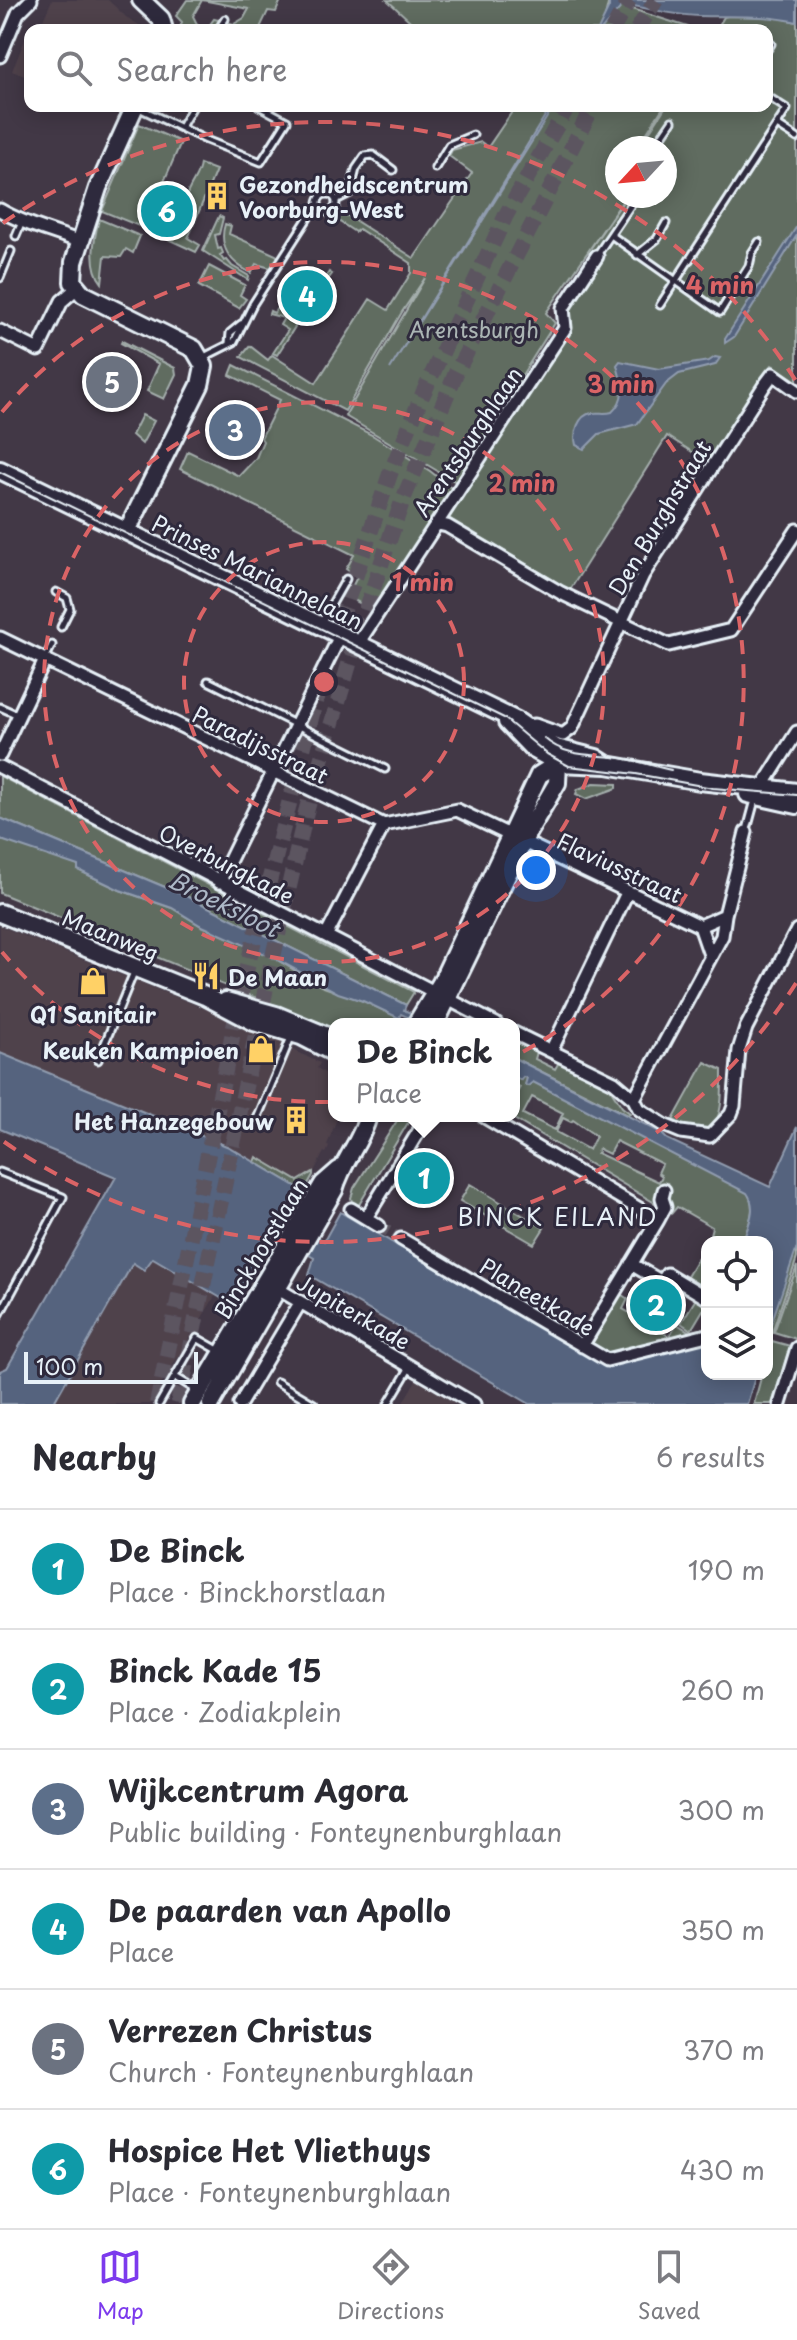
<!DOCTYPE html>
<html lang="en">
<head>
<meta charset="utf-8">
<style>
  :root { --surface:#fff; --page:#f2f2f3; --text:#2b2b33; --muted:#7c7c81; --line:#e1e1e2; --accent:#7c3aed }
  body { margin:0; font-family:"Playpen Sans",sans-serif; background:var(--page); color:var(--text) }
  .controls { position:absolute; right:24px; bottom:24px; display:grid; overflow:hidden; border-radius:16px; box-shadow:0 4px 20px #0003 }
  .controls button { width:72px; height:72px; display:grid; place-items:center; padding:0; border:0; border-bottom:2px solid var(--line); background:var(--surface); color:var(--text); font:40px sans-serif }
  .compass { position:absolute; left:605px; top:136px; width:72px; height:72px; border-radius:50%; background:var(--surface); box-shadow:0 4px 20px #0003; rotate:244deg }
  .scale { position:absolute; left:24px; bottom:20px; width:174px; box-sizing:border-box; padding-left:8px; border:4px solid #e8f1f8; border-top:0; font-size:22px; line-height:28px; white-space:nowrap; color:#e8f1f8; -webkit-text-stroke:6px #2f2a3d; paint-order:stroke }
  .you { position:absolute; left:536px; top:870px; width:28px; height:28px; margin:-20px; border:6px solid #fff; border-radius:50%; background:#1a73e8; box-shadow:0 0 0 12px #1a73e833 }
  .badge { display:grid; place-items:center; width:52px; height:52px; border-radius:50%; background:var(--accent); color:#fff; font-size:26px; font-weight:700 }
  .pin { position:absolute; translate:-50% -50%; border:4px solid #fff; box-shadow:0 2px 8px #0006 }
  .popup { position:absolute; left:328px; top:1018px; width:192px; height:104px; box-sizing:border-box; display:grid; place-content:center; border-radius:16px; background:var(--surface); filter:drop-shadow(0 2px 6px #0005); font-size:26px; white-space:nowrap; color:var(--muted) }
  .popup b { font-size:30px; color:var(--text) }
  .popup::after { content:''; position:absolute; left:50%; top:100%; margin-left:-16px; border:16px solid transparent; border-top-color:var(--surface) }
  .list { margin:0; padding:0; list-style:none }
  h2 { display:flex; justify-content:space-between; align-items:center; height:104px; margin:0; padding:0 32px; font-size:34px }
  h2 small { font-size:26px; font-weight:400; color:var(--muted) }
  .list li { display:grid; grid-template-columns:52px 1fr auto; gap:24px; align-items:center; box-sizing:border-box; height:120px; padding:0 32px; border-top:2px solid var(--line) }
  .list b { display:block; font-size:30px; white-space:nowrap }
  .list p { margin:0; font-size:26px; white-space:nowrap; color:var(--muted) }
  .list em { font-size:26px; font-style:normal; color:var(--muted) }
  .icon { flex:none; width:44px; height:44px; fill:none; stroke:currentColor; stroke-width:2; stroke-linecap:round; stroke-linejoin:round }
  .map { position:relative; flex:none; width:797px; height:1404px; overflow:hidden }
  .search { position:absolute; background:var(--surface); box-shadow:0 4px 20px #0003; left:24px; right:24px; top:24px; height:88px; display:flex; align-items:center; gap:20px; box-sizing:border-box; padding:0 28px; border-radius:16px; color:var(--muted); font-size:30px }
  .sheet { height:824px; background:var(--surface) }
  nav { display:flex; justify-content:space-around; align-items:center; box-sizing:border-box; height:112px; border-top:2px solid var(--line); background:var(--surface); font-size:22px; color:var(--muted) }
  nav a { display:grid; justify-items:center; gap:4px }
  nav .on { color:var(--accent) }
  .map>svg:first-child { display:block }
</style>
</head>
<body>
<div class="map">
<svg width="797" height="1404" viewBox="0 0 797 1404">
  <rect width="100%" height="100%" fill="#423846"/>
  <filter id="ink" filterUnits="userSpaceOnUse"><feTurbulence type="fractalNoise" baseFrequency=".0125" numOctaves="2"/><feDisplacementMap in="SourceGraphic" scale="16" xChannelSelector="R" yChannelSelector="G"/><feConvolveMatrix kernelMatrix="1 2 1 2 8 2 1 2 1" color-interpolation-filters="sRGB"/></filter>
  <g filter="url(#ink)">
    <!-- built -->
    <path fill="#4f424c" d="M52 0H108L126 17 147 30H30V78L12 71 31 25 44 18Z
      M0 926 282 1040 294 1047 293 1050 320 1063 317 1068 325 1073 334 1084V1116H338L327 1145 329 1147 326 1153 324 1152 304 1191 300 1192 0 1059Z
      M139 1245 217 1293 149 1404H50Z
      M416 1380 457 1404H402Z"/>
    <!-- green -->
    <path fill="#606c61" stroke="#a4aeac" stroke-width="2" fill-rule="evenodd" d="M187 0H281L276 12 268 11 259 30H206L214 19 234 24 244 18 249 9 202 0 193 16 200 30H179L182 22 176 16Z
      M387 0H609L605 17 616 4 697 30H420Z
      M729 16 776 17 797 22V381L772 365 708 459 705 460 667 436 570 590 447 517 568 327 573 300 592 254 588 252 627 196H665V148H639L666 106H767V30H716L724 17Z
      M516 106H664L637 148H617V196H626L546 313 555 323 467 462 471 466 457 482 450 479 457 468 454 465 446 476 345 416 425 278 402 312 345 411 241 357 250 346 268 360 272 355 316 383 370 299 388 310 411 273V263L359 229 355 232 329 215 348 216 414 258 472 173 449 156 452 150 481 142 488 147Z
      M139 124 181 142 144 228 102 211Z
      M200 164 216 170 188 238 200 245 196 252 168 239C179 225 182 208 188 192 192 182 199 175 200 164Z
      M219 216 223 218 219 234 215 235 218 249 221 248 223 253 220 255 224 261 227 260 232 266 249 276 248 280 203 251Z
      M99 219 140 236 133 253 126 249 121 257 105 256 102 283C88 266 94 239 99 219Z
      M225 224 231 226 229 234 276 255 278 257 271 268 256 264 251 273C231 263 218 247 225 224Z
      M209 266 245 285 240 295 246 299 239 308 199 286Z
      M329 272 332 274 305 311 282 297 291 278 302 285 308 275 322 283Z
      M279 305 300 319 277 355 273 353 288 330 280 325 284 318 269 314 270 311 274 313Z
      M122 341 175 368 176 374 164 399 147 391 159 364 121 343Z
      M234 365 372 435 430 471 455 491 438 512 373 610 342 594 352 587 357 577 346 569 354 555 180 469 188 451 239 476 256 458 263 441 261 438 280 400 230 375Z
      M142 415 154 421 142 444 132 435Z
      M0 776 414 992 406 1005 184 895 0 818Z
      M594 783 617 784V788L586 799 576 794 578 789Z
      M0 838 79 866 78 870 120 890 172 908 200 925 274 958 321 986 366 1002 399 1018 395 1024H334V1028L213 981 214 977 195 968 193 972 0 893Z
      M514 1041 537 1052 535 1059 555 1069 559 1062 609 1087 622 1107 630 1113 628 1115 514 1058Z
      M705 1062 722 1070C722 1108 724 1148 673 1120Z
      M523 1076 527 1079 525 1085 528 1086 532 1081 747 1192C758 1208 748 1225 743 1242H708L712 1227 677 1207 672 1213 669 1193 661 1189 660 1206 509 1116H514V1099L520 1087 514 1084V1077L520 1080ZM532 1097 563 1113 555 1130 523 1114ZM563 1118 571 1122 573 1120 596 1136 589 1150 556 1132ZM616 1141 662 1164 658 1173 662 1176 659 1182 597 1153 599 1149 609 1154Z
      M400 1116H412L357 1208 353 1205 351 1198 354 1188Z
      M257 1157 298 1181 313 1172V1175L304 1191 255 1162Z
      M470 1184 544 1228 534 1244 460 1201Z
      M707 1243V1291L685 1280Z
      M797 1247V1258L767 1347C767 1314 786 1278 797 1247Z
      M797 1266V1336L796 1339 774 1332Z
      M619 1293 628 1299 623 1309 669 1336 677 1324 690 1332 608 1354 590 1343Z
      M697 1297 707 1303V1311L703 1310 691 1330 681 1323Z
      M772 1341 790 1346 772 1404H754L762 1374H767V1357Z"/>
    <!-- water -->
    <path fill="#55637e" stroke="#909caf" stroke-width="2" d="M609 0H797V22C764 14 732 17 698 16 673 15 649 9 624 4L601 30H598L609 7Z
      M551 106H554L390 369Z
      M797 226V235L734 337 725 343V339Z
      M715 357 720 358 715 365 679 374 666 384 637 424 599 434 584 449 576 445C573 433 578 415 592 413 600 412 605 414 612 412 627 398 622 383 617 365L620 361 659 369 709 361Z
      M0 818 184 895 406 1005 404 1010 434 1024H422L401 1014 399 1018 363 1001 338 993 274 958 200 925 172 908 120 890 78 870V866L4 841 0 838Z
      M0 1053 229 1147 304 1191 289 1215 285 1216 286 1220 324 1241 340 1212 604 1366 707 1341V1374H756L747 1404H530L309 1275 314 1258 273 1234 231 1304 153 1258 144 1270 133 1263 53 1404H0V1371L7 1368 116 1177 0 1129Z
      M514 1058 660 1132 667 1139 770 1187 797 1127V1247L767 1336V1242H743C748 1225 758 1208 747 1193L533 1082 528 1086 525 1085 527 1078 523 1077 521 1080 514 1077Z"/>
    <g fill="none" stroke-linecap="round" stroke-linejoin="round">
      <!-- street-tunnel -->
      <path stroke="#5b5461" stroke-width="11" stroke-dasharray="11 5.5" stroke-linecap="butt" d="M379 1226 401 1239"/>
      <!-- primary-tunnel -->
      <path stroke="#5b5461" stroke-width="16" stroke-dasharray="16 8" stroke-linecap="butt" d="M612 30 629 0
        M637 30 656 0
        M332 645 390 474 421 398 506 215 568 106
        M157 1404 243 983 320 683
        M178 1404 267 983 306 812 359 630 402 502 456 373 593 106"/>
      <defs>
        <path id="lane" d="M218 30 225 19
          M767 50 771 44
          M139 108 206 140 261 162 287 121 259 106
          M777 125 797 138
          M181 127 193 106
          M657 148 655 146 672 121
          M435 168 449 145 473 135
          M318 203a9 9 0 1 1 18 0a9 9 0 1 1-18 0Z
          M336 200 350 193 356 169 365 156 373 155 393 170
          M611 235 720 312 749 266 752 253 759 242
          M16 236 22 222
          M597 255 637 196
          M637 255 657 239 666 223
          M0 278 11 251
          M660 305 787 109 767 96
          M229 343 230 333 241 324
          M202 358 234 342 253 304 313 210
          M56 592 67 598 70 609 61 627
          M321 623 346 579
          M45 659 52 645
          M208 681 385 769
          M0 707 18 715
          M748 826 755 800
          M98 1060 134 972
          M254 1126 292 1035
          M0 1172 63 1197 0 1314
          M175 1377 198 1391
          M277 1382 314 1404
          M159 1404 197 1338 218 1350
          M388 1404 410 1367"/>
        <path id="street" d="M0 56 18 13 31 0
          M0 210C25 225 53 231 80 242
          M0 331 38 350 62 301 77 288
          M438 524 447 526 561 593 669 645 731 630 797 530
          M0 638 384 825 457 810 700 926
          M357 645 565 328 563 308 597 256
          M526 726 535 725 563 735 572 728 643 575 764 386 773 374 797 391
          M0 755 45 660
          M0 767 496 1024
          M759 792 797 732
          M219 882 340 636
          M700 926 725 915 746 832
          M700 926 710 955
          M326 936 384 825
          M514 1033 614 1082 634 1099 639 1109 664 1125 681 1132 710 1136 731 1114 734 1106 739 1050 746 1028 797 930
          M551 1051 627 893
          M634 1099 722 936 725 915
          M483 1116 658 1220 665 1207 662 1198 664 1190
          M351 1209 379 1226
          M366 1218 428 1116
          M401 1239 607 1360 707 1335
          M631 1264 662 1282 667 1274 707 1298
          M278 1289 474 1404
          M582 1346 658 1220
          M240 1404 300 1303
          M780 1404 797 1348"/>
        <path id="secondary" d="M141 0 161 19 164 30
          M0 470 517 721 556 748 596 758 607 765
          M127 531 200 385 204 366 194 349 83 294 73 282 74 262 98 188 135 106
          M507 722 533 749 558 763 607 765 700 781 797 792
          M748 794 797 805
          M0 913 205 996 254 1022 301 1036 334 1053
          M226 1001 276 1015 334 1039
          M416 1024 441 983 539 775 558 763
          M435 1024 528 832 557 783 558 763 555 755
          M192 1404 323 1184 339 1170
          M211 1404 334 1190C342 1161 361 1143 368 1116"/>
      </defs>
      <!-- lane casing -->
      <use href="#lane" stroke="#e8f1f8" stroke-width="11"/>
      <!-- street casing -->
      <use href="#street" stroke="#e8f1f8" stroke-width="17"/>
      <!-- secondary casing -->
      <use href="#secondary" stroke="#e8f1f8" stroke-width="22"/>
      <!-- lane -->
      <use href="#lane" stroke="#2f2a3d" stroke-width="5"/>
      <!-- street -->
      <use href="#street" stroke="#2f2a3d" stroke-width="11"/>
      <!-- secondary -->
      <use href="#secondary" stroke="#2f2a3d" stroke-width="16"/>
      <!-- tram -->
      <path stroke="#e8f1f8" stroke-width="2" d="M0 472 504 718 547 754 569 766 636 774 713 788 797 795
        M544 738C566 758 594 754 621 758 638 761 654 766 671 770"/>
    </g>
  </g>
  <!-- distance rings -->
  <g fill="none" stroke="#db6466" stroke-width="4" stroke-dasharray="14 10">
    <circle cx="324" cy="682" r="140"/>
    <circle cx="324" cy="682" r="280"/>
    <path d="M2 412A420 420 0 1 1 2 952"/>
    <path d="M796 983A560 560 0 0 1 3 1141M3 223A560 560 0 0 1 796 381"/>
  </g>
  <!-- icons -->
  <defs>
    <symbol id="building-bare" viewBox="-9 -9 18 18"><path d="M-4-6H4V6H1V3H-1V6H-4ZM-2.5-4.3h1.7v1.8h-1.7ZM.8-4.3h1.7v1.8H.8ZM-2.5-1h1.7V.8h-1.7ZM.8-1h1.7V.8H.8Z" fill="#ffd166" stroke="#2f2a3d" stroke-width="2.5" paint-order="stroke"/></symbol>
    <symbol id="restaurant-bare" viewBox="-9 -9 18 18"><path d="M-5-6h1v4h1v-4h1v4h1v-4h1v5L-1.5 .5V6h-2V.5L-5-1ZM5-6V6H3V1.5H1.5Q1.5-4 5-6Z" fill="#ffd166" stroke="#2f2a3d" stroke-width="2.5" paint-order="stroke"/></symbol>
    <symbol id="shop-bare" viewBox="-9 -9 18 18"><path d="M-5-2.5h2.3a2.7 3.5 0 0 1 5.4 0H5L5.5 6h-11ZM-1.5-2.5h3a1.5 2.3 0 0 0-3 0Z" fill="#ffd166" stroke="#2f2a3d" stroke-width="2.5" paint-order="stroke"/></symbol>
  </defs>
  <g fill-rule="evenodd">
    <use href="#building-bare" x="197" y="176" width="40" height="40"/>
    <use href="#restaurant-bare" x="186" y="956" width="40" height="40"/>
    <use href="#shop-bare" x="73" y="961" width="40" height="40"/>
    <use href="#shop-bare" x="241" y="1029" width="40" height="40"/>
    <use href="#building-bare" x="276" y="1100" width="40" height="40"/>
  </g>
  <g text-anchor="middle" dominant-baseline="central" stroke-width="6" stroke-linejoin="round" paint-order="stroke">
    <!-- poi labels -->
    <g font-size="22" font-weight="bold" fill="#e8f1f8" stroke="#2f2a3d" text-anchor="start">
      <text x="239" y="183">Gezondheidscentrum<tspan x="239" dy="25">Voorburg-West</tspan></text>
      <text x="228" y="976">De Maan</text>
      <text x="93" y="1013" text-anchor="middle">Q1 Sanitair</text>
      <text x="239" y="1049" text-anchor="end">Keuken Kampioen</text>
      <text x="274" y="1120" text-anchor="end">Het Hanzegebouw</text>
    </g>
    <!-- park labels -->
    <g font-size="22" fill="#abb5b4" stroke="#2f2a3d">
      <text x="474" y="328">Arentsburgh</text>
    </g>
    <!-- street labels -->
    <g font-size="22" fill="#e8f1f8" stroke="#2f2a3d">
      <text transform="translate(467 441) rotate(-56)">Arentsburghlaan</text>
      <text transform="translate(659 517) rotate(-59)">Den Burghstraat</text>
      <text transform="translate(258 571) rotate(26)">Prinses Mariannelaan</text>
      <text transform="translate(261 744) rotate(26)">Paradijsstraat</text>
      <text transform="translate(227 863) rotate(27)">Overburgkade</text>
      <text transform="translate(620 867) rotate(25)">Flaviusstraat</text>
      <text transform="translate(111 934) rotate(22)">Maanweg</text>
      <text transform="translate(260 1248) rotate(-59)">Binckhorstlaan</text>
      <text transform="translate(538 1296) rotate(31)">Planeetkade</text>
      <text transform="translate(354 1311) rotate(30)">Jupiterkade</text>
    </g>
    <!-- water labels -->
    <g font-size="24" font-style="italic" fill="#adb8c7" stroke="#2f2a3d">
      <text transform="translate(224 903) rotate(26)">Broeksloot</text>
    </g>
    <!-- neighbourhood labels -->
    <g font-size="24" letter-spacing="2" fill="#e8f1f8" stroke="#2f2a3d">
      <text x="558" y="1216">BINCK EILAND</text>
    </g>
  </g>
  <circle cx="324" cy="682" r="12" fill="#db6466" stroke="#2f2a3d" stroke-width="4"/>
  <g font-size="24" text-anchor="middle" font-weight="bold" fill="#db6466" stroke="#2f2a3d" stroke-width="6" stroke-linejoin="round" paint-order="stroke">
    <text x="720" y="294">4 min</text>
    <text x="621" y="393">3 min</text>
    <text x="522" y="492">2 min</text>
    <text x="423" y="591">1 min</text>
  </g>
</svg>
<div class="controls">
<button><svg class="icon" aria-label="locate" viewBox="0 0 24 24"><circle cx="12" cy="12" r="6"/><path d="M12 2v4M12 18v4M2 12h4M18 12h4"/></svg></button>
<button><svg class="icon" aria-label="layers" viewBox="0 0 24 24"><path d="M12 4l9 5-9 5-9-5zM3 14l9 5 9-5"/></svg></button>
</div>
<svg class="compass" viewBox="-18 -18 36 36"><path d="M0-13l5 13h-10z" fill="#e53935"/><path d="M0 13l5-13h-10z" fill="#7c7c81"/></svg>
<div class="scale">100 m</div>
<div class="you"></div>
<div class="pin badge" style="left:424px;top:1178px;background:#0f9aa8">1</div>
<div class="popup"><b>De Binck</b>Place</div>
<div class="pin badge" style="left:656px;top:1305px;background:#0f9aa8">2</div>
<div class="pin badge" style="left:235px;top:430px;background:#5c6f8a">3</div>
<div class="pin badge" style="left:307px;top:296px;background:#0f9aa8">4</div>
<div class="pin badge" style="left:112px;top:382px;background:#6b7280">5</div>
<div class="pin badge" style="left:167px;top:211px;background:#0f9aa8">6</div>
<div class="search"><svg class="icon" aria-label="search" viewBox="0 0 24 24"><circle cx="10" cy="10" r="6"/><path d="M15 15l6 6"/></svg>Search here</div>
</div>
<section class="sheet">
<h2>Nearby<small>6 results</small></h2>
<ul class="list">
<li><span class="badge" style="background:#0f9aa8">1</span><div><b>De Binck</b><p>Place · Binckhorstlaan</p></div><em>190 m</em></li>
<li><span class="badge" style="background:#0f9aa8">2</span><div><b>Binck Kade 15</b><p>Place · Zodiakplein</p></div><em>260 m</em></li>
<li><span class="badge" style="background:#5c6f8a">3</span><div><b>Wijkcentrum Agora</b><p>Public building · Fonteynenburghlaan</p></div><em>300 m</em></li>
<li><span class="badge" style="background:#0f9aa8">4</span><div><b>De paarden van Apollo</b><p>Place</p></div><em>350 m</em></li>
<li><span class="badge" style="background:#6b7280">5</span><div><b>Verrezen Christus</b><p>Church · Fonteynenburghlaan</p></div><em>370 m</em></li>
<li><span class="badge" style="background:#0f9aa8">6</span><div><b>Hospice Het Vliethuys</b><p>Place · Fonteynenburghlaan</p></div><em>430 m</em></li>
</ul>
</section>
<nav>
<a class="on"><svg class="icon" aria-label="map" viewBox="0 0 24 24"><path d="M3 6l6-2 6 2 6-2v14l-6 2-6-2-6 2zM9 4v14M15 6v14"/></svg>Map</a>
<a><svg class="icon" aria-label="directions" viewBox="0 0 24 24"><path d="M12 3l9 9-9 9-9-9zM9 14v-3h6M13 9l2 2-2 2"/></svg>Directions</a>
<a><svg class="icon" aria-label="saved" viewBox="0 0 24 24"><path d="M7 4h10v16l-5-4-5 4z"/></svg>Saved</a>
</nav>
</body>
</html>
